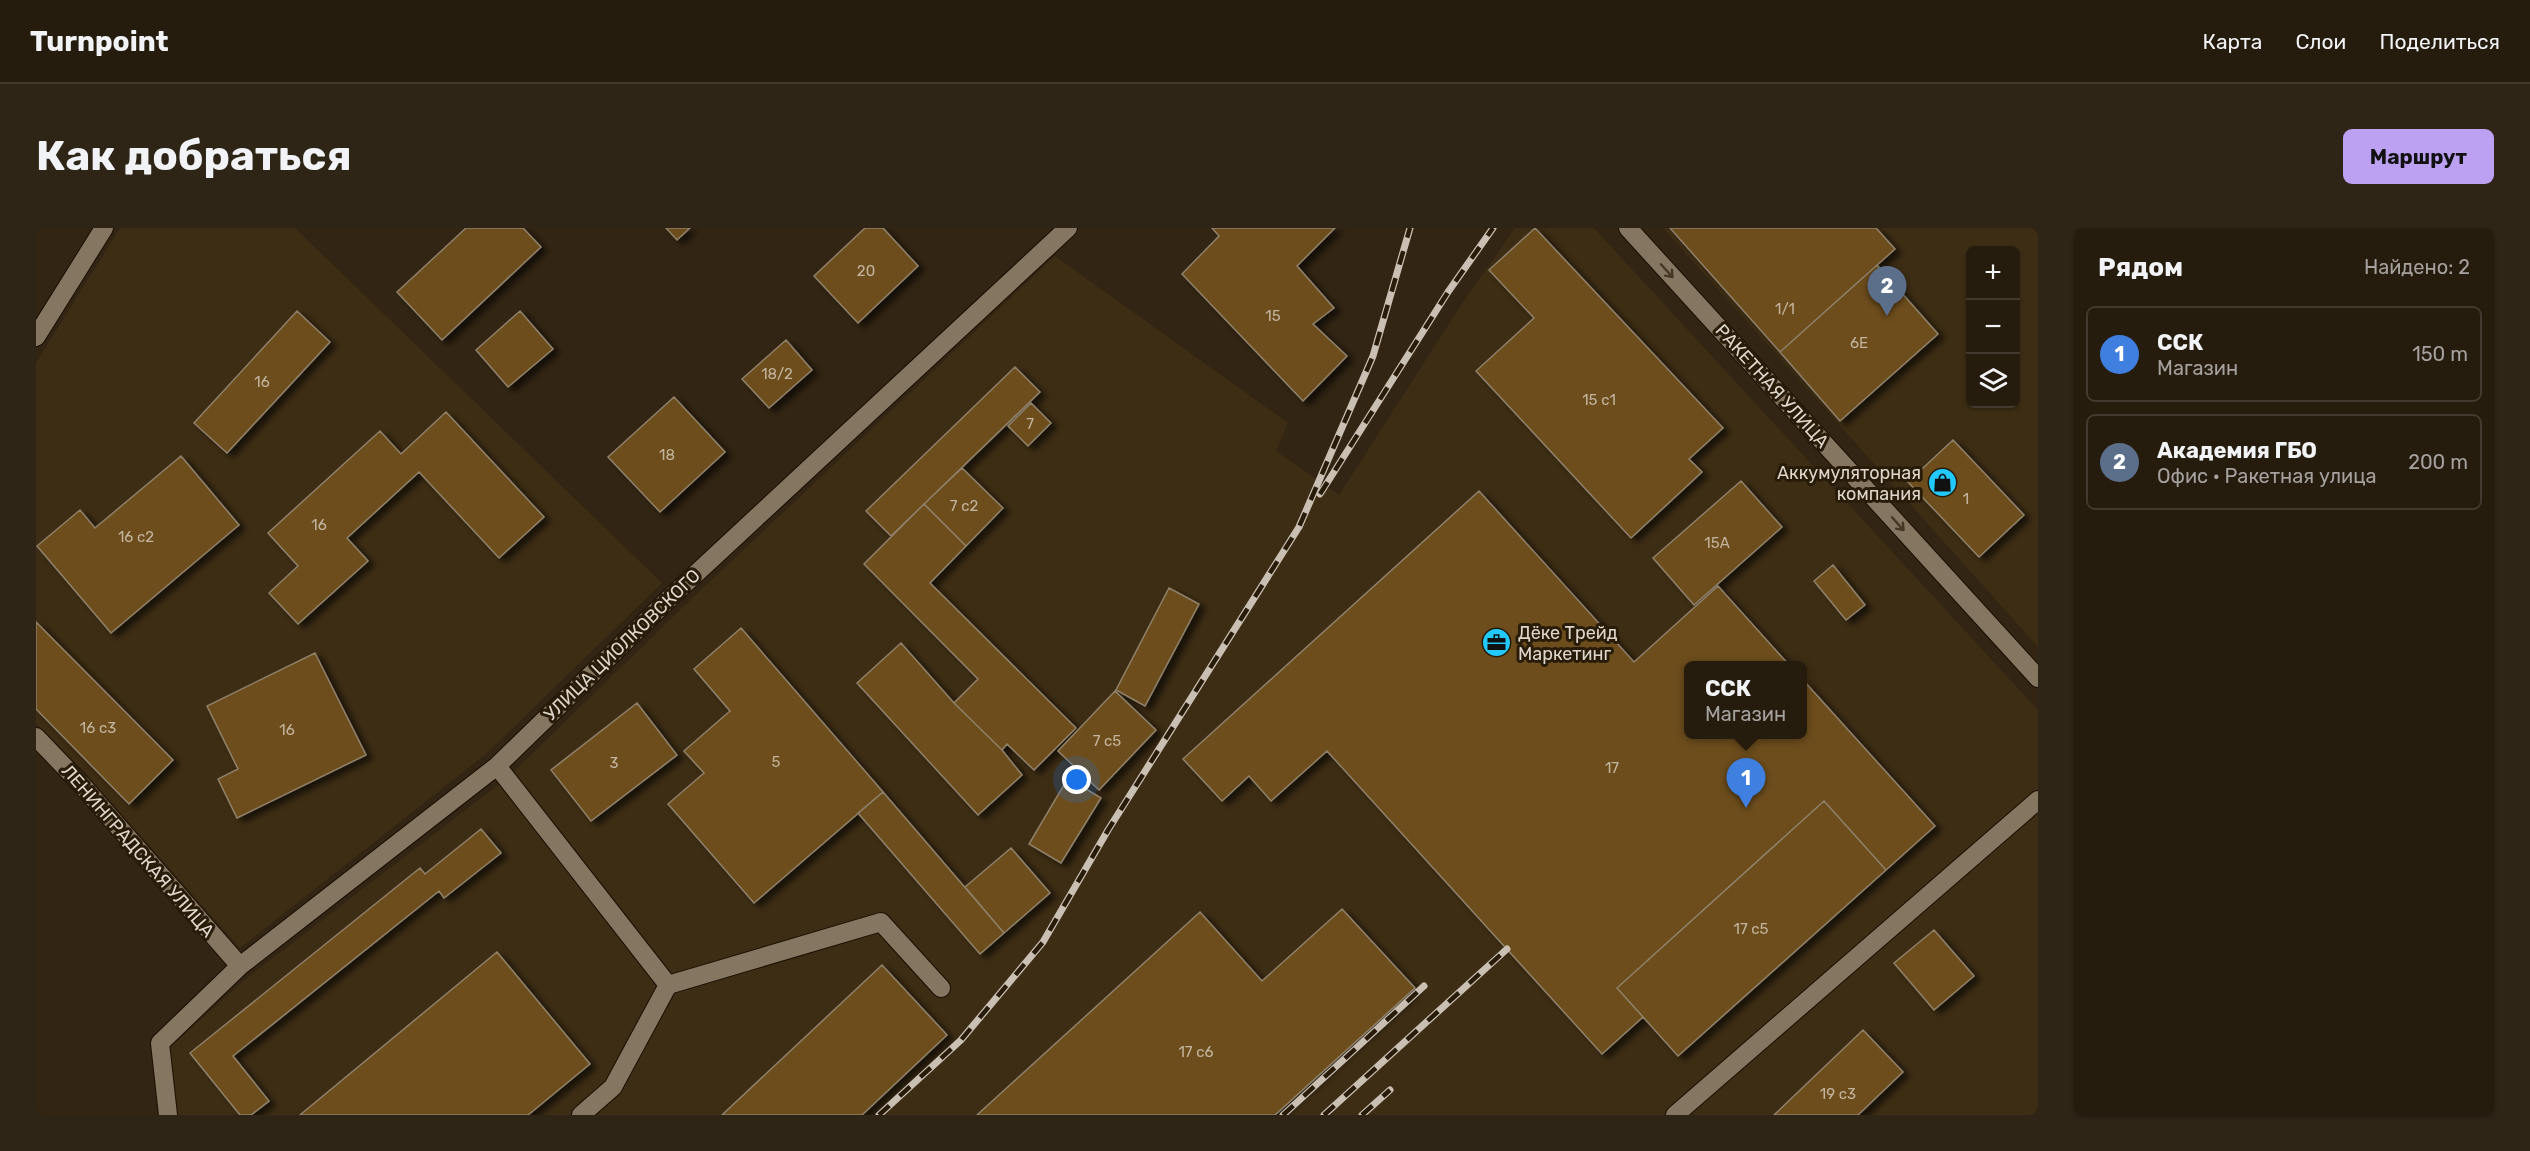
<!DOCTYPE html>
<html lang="ru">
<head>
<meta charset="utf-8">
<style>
  :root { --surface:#261c0e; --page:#2e2517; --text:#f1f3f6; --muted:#a4a19e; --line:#423a2e; --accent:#bca0f2 }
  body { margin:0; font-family:Rubik,sans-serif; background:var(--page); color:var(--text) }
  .controls { position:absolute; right:18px; top:18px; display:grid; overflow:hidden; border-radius:9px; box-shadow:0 2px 4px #0004 }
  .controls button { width:54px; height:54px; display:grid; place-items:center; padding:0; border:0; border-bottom:2px solid var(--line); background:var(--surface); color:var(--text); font:30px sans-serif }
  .you { position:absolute; left:1041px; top:552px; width:21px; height:21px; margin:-15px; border:4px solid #fff; border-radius:50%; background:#1a73e8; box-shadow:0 0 0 9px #1a73e833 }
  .badge { display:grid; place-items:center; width:39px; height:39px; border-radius:50%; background:var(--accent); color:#fff; font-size:20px; font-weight:700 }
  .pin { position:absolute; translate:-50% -50px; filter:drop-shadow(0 2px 3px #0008) }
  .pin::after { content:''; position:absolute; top:32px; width:21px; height:18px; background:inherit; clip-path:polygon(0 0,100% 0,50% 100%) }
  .popup { position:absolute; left:1648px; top:433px; width:123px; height:78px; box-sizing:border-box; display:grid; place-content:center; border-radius:9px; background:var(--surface); filter:drop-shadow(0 2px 4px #0005); font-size:20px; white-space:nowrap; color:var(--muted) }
  .popup b { font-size:22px; color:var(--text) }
  .popup::after { content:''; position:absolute; left:50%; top:100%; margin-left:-12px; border:12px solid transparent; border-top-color:var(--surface) }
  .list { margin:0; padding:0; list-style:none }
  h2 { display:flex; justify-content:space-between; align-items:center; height:78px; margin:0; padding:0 24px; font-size:26px }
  h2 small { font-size:20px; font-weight:400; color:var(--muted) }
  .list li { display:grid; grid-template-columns:39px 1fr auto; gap:18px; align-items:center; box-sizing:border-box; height:96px; margin:0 12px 12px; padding:0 12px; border:2px solid var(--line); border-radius:9px }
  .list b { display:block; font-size:22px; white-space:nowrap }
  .list p { margin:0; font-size:20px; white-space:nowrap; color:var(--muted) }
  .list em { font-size:20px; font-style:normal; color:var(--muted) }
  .icon { flex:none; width:33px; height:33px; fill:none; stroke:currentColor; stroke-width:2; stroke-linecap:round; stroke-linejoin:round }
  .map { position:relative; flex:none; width:2002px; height:887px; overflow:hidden; border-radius:9px }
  header { display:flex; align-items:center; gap:36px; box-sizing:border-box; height:84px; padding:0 30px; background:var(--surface); border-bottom:2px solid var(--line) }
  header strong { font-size:28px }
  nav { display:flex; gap:33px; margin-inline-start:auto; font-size:21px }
  .intro { display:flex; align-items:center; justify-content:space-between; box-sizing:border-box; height:144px; padding:0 36px }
  h1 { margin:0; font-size:42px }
  .button { padding:15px 27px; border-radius:9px; background:var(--accent); color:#111; font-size:21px; font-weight:700 }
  main { display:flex; gap:36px; padding:0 36px }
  aside { flex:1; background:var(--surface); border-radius:9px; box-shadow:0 2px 4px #0004 }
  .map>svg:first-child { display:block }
</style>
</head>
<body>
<header>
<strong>Turnpoint</strong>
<nav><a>Карта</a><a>Слои</a><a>Поделиться</a></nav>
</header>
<div class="intro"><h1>Как добраться</h1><a class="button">Маршрут</a></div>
<main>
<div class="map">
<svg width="2002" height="887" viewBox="0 0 2002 887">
  <defs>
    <filter id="shadow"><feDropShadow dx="6" dy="4" stdDeviation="3" flood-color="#0009"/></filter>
  </defs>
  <rect width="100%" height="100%" fill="#322513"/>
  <!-- built -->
  <path fill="#3d2d14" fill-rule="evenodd" d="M84 0H259L626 355 450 526 204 720 52 548 0 495V135Z
    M1479 0H1558L2002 482V887H140L133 820 212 749 471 550 647 379 1019 28 1252 195 1240 223 1303 267 1425 77ZM1653 438H1767V506H1653Z
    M1627 0H2002V419ZM1934 22H1980V176H1934Z"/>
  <!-- building -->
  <path fill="#6d4e1b" stroke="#8f806b" stroke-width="1.5" filter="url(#shadow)" d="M430 0H487L505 19 406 112 361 64Z
    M630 0H654L641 12Z
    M829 0H847L882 38 822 95 778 48Z
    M1176 0H1299L1261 38 1298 80 1277 96 1311 128 1267 173 1146 46 1183 8Z
    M1499 0 1687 200 1653 231 1666 244 1595 310 1440 143 1498 90 1453 42Z
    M1634 0H1840L1859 21 1744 124Z
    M1841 37 1902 106 1804 193 1744 124Z
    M261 83 294 114 191 225 158 195Z
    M484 83 517 121 472 159 440 122Z
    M750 112 776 142 733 180 706 151Z
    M979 139 1004 164 855 308 830 283Z
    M638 169 689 224 624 284 572 229Z
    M995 175 1015 195 992 218 972 198Z
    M410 184 508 289 463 330 383 244 311 310 332 333 262 396 233 365 262 338 232 305 344 203 365 226Z
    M1917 212 1988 287 1943 329 1872 254Z
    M145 228 203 297 75 405 1 318 44 282 59 300Z
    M926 240 967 280 930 318 888 276Z
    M1705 253 1746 299 1658 377 1617 330Z
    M1443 263 1598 434 1682 358 1754 438H1653V506H1767V452L1899 598 1850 642 1788 573 1581 760 1607 789 1566 826 1291 523 1235 573 1213 548 1186 573 1147 531Z
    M888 276 930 318 894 355 1040 500 998 542 971 516 966 522 918 475 942 451 828 336Z
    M1797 337 1829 377 1810 392 1778 353Z
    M1133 360 1163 376 1109 478 1080 462Z
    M0 394 137 532 93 576 0 481Z
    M705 400 847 564 718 675 632 576 668 545 648 523 694 483 658 441Z
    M865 415 918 475 966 522 986 547 942 587 821 455Z
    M279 425 330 527 201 590 182 551 202 541 171 478Z
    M1079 463 1120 502 1063 562 1022 523Z
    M601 475 641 527 555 593 515 542Z
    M1032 550 1065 570 1025 635 993 616Z
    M847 564 968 705 944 726 822 585Z
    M1788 573 1850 642 1642 828 1581 760Z
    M445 601 465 625 408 670 403 663 197 828 233 873 215 887H204L154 825 384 640 389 646Z
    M975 620 1014 665 968 705 929 659Z
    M1306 681 1379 760 1239 887H941L1164 684 1226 753Z
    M1898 702 1938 748 1898 782 1858 735Z
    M461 724 554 836 492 887H264Z
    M846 737 911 807 826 887H686Z
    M1827 802 1867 844 1822 887H1738Z"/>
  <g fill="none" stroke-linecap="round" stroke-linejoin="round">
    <defs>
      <path id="minor" d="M1592 0 2002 450
        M0 109 68 0
        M0 509 45 556 204 738
        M461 538 632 757 577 859 545 887
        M632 757 845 694 905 760
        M132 887 124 815 204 738 461 538 637 367 1032 0
        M1639 887 2002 572"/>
    </defs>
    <!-- minor casing -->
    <use href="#minor" stroke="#190e00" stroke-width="20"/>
    <!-- minor -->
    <use href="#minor" stroke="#857661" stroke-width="18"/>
    <defs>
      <path id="rail" d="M1284 266 1412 64 1457 0
        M843 887 925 812 1007 714 1072 602 1263 299 1337 128 1374 0
        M1247 887 1388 758
        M1288 887 1471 721
        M1326 887 1354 862"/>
    </defs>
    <!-- rail casing -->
    <use href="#rail" stroke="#c9bfb3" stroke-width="7"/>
    <!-- rail -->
    <use href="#rail" stroke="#281c09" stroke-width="4.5" stroke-dasharray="14" stroke-linecap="butt"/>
  </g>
  <!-- one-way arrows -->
  <defs><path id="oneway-shaft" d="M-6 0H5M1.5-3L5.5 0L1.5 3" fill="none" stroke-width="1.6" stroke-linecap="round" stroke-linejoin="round" transform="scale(1.5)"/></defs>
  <g stroke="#443723">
    <use href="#oneway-shaft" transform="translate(1631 43) rotate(48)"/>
    <use href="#oneway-shaft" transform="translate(1862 296) rotate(48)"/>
  </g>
  <!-- icons -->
  <defs>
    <symbol id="shop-disc" viewBox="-11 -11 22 22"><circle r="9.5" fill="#21c9fd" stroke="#281c09"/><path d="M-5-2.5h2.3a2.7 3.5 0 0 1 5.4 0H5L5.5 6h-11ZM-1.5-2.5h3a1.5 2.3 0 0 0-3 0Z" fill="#111"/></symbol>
    <symbol id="office-disc" viewBox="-11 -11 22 22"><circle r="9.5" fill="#21c9fd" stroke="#281c09"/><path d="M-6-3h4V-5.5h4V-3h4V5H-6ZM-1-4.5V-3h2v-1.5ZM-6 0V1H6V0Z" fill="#111"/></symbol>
  </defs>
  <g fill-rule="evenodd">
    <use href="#shop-disc" x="1890" y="238" width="33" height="33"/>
    <use href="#office-disc" x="1444" y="398" width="33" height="33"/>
  </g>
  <g text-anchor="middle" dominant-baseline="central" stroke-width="6" stroke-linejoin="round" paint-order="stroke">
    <!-- number labels -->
    <g font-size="15" fill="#c2b49f">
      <text x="830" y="43">20</text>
      <text x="1749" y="81">1/1</text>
      <text x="1237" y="88">15</text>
      <text x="1823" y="115">6Е</text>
      <text x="741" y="146">18/2</text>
      <text x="226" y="154">16</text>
      <text x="1563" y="172">15 с1</text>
      <text x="994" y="196">7</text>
      <text x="631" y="227">18</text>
      <text x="1930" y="271">1</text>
      <text x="928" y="278">7 с2</text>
      <text x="283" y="297">16</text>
      <text x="100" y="309">16 с2</text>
      <text x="1681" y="315">15А</text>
      <text x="62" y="500">16 с3</text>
      <text x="251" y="502">16</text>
      <text x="1071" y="513">7 с5</text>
      <text x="740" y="534">5</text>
      <text x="578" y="535">3</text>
      <text x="1576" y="540">17</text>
      <text x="1715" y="701">17 с5</text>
      <text x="1160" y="824">17 с6</text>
      <text x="1802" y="866">19 с3</text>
    </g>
    <!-- street labels -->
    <g font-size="18" fill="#dfd6cb" stroke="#281c09">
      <text transform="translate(1736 158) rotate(48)">РАКЕТНАЯ УЛИЦА</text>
      <text transform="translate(586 417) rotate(-44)">УЛИЦА ЦИОЛКОВСКОГО</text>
      <text transform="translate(102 623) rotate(49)">ЛЕНИНГРАДСКАЯ УЛИЦА</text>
    </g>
    <!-- poi labels -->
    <g font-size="18" fill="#dfd6cb" stroke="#281c09" text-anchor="end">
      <text x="1885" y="245">Аккумуляторная<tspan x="1885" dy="21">компания</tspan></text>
      <text x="1482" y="405" text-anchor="start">Дёке Трейд<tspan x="1482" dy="21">Маркетинг</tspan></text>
    </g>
  </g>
</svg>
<div class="controls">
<button>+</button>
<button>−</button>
<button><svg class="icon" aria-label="layers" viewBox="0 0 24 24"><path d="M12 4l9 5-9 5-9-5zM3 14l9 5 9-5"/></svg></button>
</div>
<div class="you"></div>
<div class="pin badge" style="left:1710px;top:580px;background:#3f7fe0">1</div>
<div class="popup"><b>ССК</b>Магазин</div>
<div class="pin badge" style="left:1851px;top:88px;background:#5c6f8a">2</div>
</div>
<aside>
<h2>Рядом<small>Найдено: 2</small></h2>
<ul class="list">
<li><span class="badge" style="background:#3f7fe0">1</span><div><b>ССК</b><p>Магазин</p></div><em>150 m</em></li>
<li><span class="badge" style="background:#5c6f8a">2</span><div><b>Академия ГБО</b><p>Офис · Ракетная улица</p></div><em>200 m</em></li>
</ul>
</aside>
</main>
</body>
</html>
